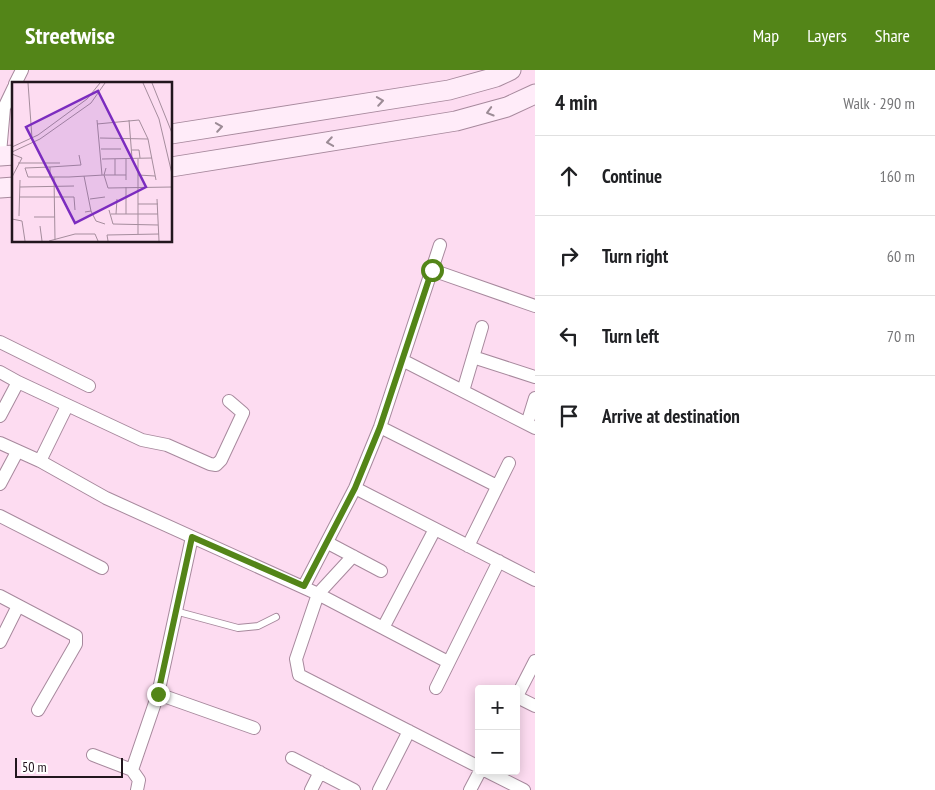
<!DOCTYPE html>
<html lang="en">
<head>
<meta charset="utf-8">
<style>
  :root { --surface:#fff; --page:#f6f6f6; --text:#202124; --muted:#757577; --line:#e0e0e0; --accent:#538518 }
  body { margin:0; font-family:"PT Sans Narrow",sans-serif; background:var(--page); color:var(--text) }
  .controls { position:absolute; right:15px; bottom:15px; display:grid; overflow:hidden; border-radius:5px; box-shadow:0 2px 12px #0003 }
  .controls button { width:45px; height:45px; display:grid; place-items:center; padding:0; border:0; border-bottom:1px solid var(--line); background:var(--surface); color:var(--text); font:25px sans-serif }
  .scale { position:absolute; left:15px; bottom:12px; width:108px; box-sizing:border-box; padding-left:5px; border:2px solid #22161e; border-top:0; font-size:14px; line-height:18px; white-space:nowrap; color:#22161e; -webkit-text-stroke:4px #fff; paint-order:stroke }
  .stop { position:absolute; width:15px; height:15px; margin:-11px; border:4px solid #538518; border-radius:50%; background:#fff }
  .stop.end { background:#538518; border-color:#fff; box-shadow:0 1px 5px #0008 }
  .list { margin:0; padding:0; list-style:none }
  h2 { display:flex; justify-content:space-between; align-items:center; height:65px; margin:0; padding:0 20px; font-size:21px }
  h2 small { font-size:16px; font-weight:400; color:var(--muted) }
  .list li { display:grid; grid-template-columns:32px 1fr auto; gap:15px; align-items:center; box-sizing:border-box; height:80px; padding:0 20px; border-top:1px solid var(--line) }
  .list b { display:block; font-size:19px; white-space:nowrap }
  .list em { font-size:16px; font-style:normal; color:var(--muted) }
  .icon { flex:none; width:28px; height:28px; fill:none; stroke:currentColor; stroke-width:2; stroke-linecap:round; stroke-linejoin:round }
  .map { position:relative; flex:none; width:535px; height:720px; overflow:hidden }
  header { display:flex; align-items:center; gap:30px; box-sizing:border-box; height:70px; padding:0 25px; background:var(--accent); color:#fff }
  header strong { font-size:24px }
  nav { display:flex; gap:28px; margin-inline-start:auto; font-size:18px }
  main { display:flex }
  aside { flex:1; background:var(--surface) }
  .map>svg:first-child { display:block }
</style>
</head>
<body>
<header>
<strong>Streetwise</strong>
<nav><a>Map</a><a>Layers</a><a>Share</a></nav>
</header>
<main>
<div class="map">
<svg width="535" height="720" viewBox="0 0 535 720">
  <rect width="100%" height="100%" fill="#fddcf1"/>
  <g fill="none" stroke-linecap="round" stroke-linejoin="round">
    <defs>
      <path id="lane" d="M175 541 238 558 258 556 276 547"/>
      <path id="street" d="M15 14 22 0
        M0 83 4 38 14 17
        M432 200 535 236
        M0 272 89 316
        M473 287 535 307
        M402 290 535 358
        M0 302 18 312 0 346
        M18 312 142 370 167 375 210 394 216 395 221 390 243 343 229 331
        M463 321 482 257
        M527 354 535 328
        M380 357 497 416
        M0 373 40 391 106 428 318 524 296 589 299 605 479 697
        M40 391 67 336
        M0 414 17 382
        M355 418 535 510
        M0 446 102 498
        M328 473 381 501
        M468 476 509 393
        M353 486 318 524 448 592
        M304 516 355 418 380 357 440 175
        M0 526 76 566V574L38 640
        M383 558 435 459
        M0 572 18 536
        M436 618 499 491
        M158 624 254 658
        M517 627 535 636
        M516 628 535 591
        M93 685 132 700 158 624 192 467
        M292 688 354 720
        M132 700 139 710 137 720
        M486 701 524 720
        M311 720 320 702
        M379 720 409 661
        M470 720 480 701"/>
      <path id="secondary" d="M171 64 449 20 496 7 511 0
        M0 86 14 85
        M171 97 456 51 507 37 535 24
        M0 118 14 117"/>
    </defs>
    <!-- lane casing -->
    <use href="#lane" stroke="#a7899d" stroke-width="8"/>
    <!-- street casing -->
    <use href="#street" stroke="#a7899d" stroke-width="14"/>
    <!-- secondary casing -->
    <use href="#secondary" stroke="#a7899d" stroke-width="21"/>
    <!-- lane -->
    <use href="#lane" stroke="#fff" stroke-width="6"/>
    <!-- street -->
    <use href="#street" stroke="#fff" stroke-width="12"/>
    <!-- secondary -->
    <use href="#secondary" stroke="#ffecf9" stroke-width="19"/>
  </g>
  <!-- one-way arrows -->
  <defs><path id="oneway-chevron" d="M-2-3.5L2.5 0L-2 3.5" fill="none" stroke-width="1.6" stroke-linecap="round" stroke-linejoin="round" transform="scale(1.25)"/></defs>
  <g stroke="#9c8c96">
    <use href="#oneway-chevron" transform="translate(380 31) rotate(-9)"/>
    <use href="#oneway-chevron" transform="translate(490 42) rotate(164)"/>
    <use href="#oneway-chevron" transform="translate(219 57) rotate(-9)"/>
    <use href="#oneway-chevron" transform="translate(330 72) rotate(171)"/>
  </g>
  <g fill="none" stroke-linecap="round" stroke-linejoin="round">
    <!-- route -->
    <path stroke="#538518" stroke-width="6" d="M158 624 192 467 304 516 355 418 380 357 432 200"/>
  </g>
  <!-- overview -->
  <g transform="translate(12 12)">
    <rect width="160" height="160" fill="#fddcf1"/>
    <path fill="none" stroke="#a58d9d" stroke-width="1" d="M16 1 20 56M131 1 147 37 160 92M140 1 160 51M85 38 90 93M117 38 120 76M85 42 127 38 136 57 144 98M88 56 136 57M0 65 26 53 75 17 88 1M89 67H109M120 68H127L128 76M0 70 28 57 79 21 93 1M0 72 10 76 0 95M90 77 140 76M114 77V98M126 77V152M6 81H48M38 85 69 83 67 73M94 86 92 93H114M103 93V77M126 93 143 94M72 94 79 129 73 130M38 95V85L13 86 16 95H57L92 93 96 106 160 105M42 95 43 158M8 105 62 104M114 105V132M7 115H62L63 128M78 117 93 115M145 117 147 159M126 122H146M97 128 101 142 146 143M79 129 84 139 93 142M99 132H146M104 132 105 117M7 134 8 98M22 135H43M0 137 10 139 13 159M28 144 30 159M37 159 63 152H83L86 159M96 159 95 153 147 152"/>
    <path fill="#7b2cbf" fill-opacity="0.15" stroke="#7b2cbf" stroke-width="2.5" d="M86 9 134 105 63 141 14 45Z"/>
    <rect width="160" height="160" fill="none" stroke="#22161e" stroke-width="2.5"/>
  </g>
</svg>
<div class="controls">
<button>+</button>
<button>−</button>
</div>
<div class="scale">50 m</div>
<div class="stop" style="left:432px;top:200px"></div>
<div class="stop end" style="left:158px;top:624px"></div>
</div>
<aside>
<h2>4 min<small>Walk · 290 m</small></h2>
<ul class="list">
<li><svg class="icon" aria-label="ahead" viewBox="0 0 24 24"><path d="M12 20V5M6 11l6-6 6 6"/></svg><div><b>Continue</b></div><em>160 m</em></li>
<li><svg class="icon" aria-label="right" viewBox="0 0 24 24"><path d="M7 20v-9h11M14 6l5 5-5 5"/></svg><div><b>Turn right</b></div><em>60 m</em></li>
<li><svg class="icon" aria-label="left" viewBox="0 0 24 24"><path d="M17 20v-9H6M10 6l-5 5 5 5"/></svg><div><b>Turn left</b></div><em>70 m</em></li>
<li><svg class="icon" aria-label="arrive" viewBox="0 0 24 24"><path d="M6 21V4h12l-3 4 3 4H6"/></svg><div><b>Arrive at destination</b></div></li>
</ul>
</aside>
</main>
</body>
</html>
